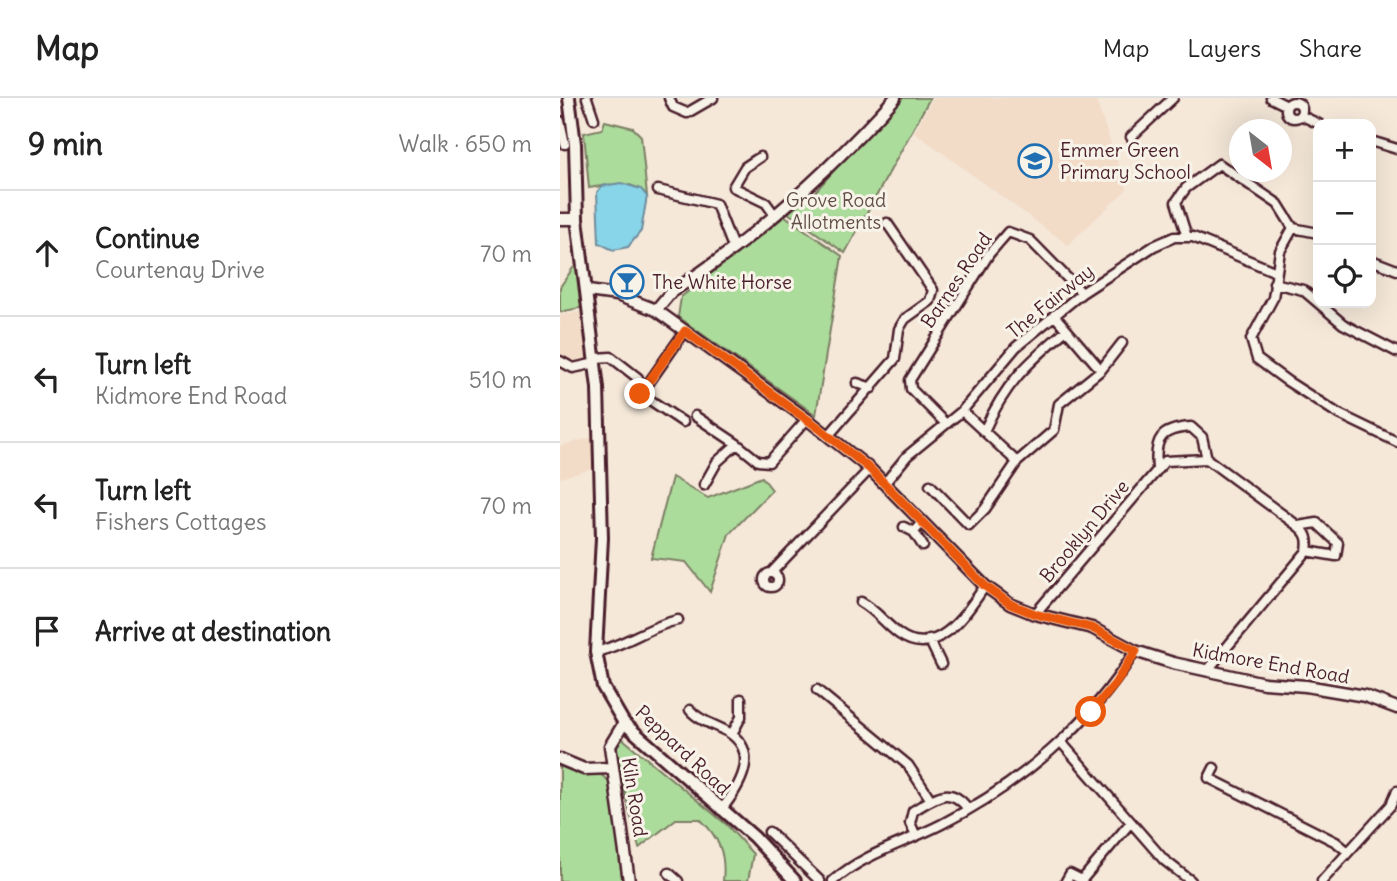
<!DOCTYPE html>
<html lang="en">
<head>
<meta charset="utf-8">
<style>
  :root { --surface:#fff; --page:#f6f6f6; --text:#222; --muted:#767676; --line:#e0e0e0 }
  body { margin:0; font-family:Delius,sans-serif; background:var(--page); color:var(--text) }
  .controls { position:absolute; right:21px; top:21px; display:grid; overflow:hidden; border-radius:14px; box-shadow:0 7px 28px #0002 }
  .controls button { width:63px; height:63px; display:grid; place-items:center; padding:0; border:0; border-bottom:2px solid var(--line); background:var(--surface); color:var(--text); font:35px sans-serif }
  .compass { position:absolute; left:669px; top:21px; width:63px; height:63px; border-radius:50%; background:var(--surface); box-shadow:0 7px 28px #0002; rotate:149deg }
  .stop { position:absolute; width:21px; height:21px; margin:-16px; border:5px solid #ea580c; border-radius:50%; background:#fff }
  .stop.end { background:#ea580c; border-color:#fff; box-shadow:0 2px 7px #0008 }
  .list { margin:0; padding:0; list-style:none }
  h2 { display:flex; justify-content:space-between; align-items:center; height:91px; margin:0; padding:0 28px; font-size:30px }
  h2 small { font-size:23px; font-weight:400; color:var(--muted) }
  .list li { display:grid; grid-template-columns:46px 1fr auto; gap:21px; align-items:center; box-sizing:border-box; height:126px; padding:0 28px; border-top:2px solid var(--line) }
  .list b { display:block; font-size:26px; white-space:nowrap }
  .list p { margin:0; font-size:23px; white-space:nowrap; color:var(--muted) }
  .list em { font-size:23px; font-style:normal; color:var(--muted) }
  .icon { flex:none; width:38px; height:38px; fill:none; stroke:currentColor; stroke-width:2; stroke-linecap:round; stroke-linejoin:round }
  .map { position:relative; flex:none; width:837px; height:783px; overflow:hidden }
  header { display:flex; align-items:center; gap:42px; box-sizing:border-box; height:98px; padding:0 35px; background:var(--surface); border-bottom:2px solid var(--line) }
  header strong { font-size:33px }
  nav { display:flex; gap:38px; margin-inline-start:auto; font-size:24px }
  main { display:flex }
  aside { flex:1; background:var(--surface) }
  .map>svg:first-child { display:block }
</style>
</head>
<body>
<header>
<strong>Map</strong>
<nav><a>Map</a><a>Layers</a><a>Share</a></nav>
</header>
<main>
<aside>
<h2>9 min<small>Walk · 650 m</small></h2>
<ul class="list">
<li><svg class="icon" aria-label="ahead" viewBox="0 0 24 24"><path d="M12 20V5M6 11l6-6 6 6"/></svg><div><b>Continue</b><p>Courtenay Drive</p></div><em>70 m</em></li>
<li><svg class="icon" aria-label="left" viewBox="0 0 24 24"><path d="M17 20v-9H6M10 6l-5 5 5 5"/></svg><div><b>Turn left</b><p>Kidmore End Road</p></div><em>510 m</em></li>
<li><svg class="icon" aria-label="left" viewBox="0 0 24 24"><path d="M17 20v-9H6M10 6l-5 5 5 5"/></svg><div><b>Turn left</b><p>Fishers Cottages</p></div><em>70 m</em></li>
<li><svg class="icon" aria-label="arrive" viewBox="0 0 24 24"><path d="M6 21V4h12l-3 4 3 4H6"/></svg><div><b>Arrive at destination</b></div></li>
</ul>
</aside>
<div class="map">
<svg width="837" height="783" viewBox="0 0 837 783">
  <rect width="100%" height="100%" fill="#f5e8d9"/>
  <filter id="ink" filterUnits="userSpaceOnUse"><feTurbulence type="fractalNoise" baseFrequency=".0143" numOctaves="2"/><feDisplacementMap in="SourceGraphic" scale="14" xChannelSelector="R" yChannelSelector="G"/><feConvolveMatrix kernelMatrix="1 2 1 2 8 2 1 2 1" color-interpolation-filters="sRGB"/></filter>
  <g filter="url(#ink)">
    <!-- built -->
    <path fill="#f2dbc7" d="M373 0H535L567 91 508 147 354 34Z
      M22 214 27 263 7 266 0 256V217Z
      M37 338 36 370 0 380V348Z"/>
    <!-- green -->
    <path fill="#acdc9c" stroke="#7b7e64" stroke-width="2" d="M338 0H370L285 155 228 115 255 94Z
      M45 23 73 30 81 38 87 98C73 80 49 87 29 90L24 35 42 31Z
      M225 118 282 158 256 317 118 219 121 199Z
      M13 170H16L24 209 0 214V189Z
      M112 379 148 400 202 379 212 392 169 436 150 494 126 464 91 460Z
      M63 641 167 727 193 756 188 783H163C166 756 159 739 140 721H116L79 750 55 656 59 644Z
      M0 668 22 677H41L49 683 64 783H0Z"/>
    <!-- water -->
    <path fill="#88d4e8" stroke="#6f8c9c" stroke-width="2" d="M61 85 81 91 87 98 81 133 68 149 53 152 39 145 37 94 42 88Z"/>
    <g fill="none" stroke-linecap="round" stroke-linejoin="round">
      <defs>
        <path id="minor" d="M27 0 34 21
          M109 0 113 9 127 15 153 0
          M711 0 727 8
          M726 12a8 8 0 1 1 16 0a8 8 0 1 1-16 0Z
          M740 17 759 26
          M0 23 5 46
          M571 39 613 0
          M811 43 837 51
          M200 59 185 69 173 89 206 105 214 116
          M98 92 156 106 173 149
          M733 130 720 153 713 200 691 241 697 261 727 283 777 315 837 344
          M733 130 758 135
          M627 139 616 104 626 90 659 66 718 106 733 130
          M811 162 837 172
          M714 185 743 192 783 226 837 254
          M36 260 51 259 78 280
          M0 263 13 270 36 265
          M541 272 562 245
          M297 285 312 290
          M402 313 457 364
          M135 318 177 346
          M123 324 81 296 125 233
          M386 326 351 291 350 282 429 156 448 134 470 142 522 195
          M424 333C446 284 467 266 506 232
          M269 337 335 261 339 231 345 221 370 203 373 192 327 125
          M597 370C594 340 601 331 631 329L642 339 647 361
          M324 386 347 358 402 313 456 249 522 195 594 148 614 139H633L716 174
          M144 387 157 364 177 346 198 363 209 364 247 321
          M370 387 409 427 425 411 457 364 494 332 499 306 541 272 494 217
          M738 428 757 425 778 445 776 458 747 453
          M344 429 354 434 362 424
          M354 434 363 448
          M212 474 310 371
          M204 482a7 7 0 1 1 14 0a7 7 0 1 1-14 0Z
          M301 504C316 512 325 526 339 536 377 563 407 514 425 488
          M475 516 605 363 647 361 738 428C747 435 749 441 747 453L647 573
          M369 541 381 566
          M36 554C66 547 89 528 118 522
          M257 592 348 667 371 702
          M130 612C139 623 156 627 168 634 202 655 178 691 161 712
          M172 636 181 619V601
          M501 644 604 762 631 783
          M654 670 649 680 776 744 787 753
          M209 734 260 783
          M356 738 350 725 353 713C376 699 390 686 408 711
          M109 775 118 783
          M273 783C305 755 345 745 382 726 460 686 529 628 575 553
          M506 783 510 776 522 782
          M521 783 571 724
          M762 783 831 707 837 693"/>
        <path id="tertiary" d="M0 121H17
          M28 193 57 197 96 212 247 321 310 371 425 488 450 506 475 516 532 530 575 553 613 565 704 585 746 588 805 598 837 610
          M96 212 111 194C194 142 269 73 335 0
          M64 625 50 648 69 783
          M0 661 24 671 51 670"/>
        <path id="secondary" d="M9 0 15 46 17 121 38 290 42 440 36 554 43 589 64 625 194 739 235 783"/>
      </defs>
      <!-- minor casing -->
      <use href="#minor" stroke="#4a1f2b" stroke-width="13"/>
      <!-- tertiary casing -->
      <use href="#tertiary" stroke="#4a1f2b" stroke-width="15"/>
      <!-- secondary casing -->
      <use href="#secondary" stroke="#4a1f2b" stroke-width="16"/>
      <!-- minor -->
      <use href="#minor" stroke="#f7f3e8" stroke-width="8"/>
      <!-- tertiary -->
      <use href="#tertiary" stroke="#f7f3e8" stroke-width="10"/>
      <!-- secondary -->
      <use href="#secondary" stroke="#f7f3e8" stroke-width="10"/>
    </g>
  </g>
  <g fill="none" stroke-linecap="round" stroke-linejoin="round" filter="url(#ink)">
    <!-- route -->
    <path stroke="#ea580c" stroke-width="9" d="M80 296 125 233 259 330 310 371 425 488 450 506 475 516 532 530 576 553 555 586 531 614"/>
  </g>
  <!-- icons -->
  <defs>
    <symbol id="school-ring" viewBox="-11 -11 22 22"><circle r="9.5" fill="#f7f3e8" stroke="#1f6fb2" stroke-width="1.5"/><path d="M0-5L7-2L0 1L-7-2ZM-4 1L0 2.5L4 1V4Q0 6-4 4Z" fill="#1f6fb2"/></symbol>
    <symbol id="bar-ring" viewBox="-11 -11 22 22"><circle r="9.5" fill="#f7f3e8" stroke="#1f6fb2" stroke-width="1.5"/><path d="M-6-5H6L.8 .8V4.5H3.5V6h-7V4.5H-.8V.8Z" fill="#1f6fb2"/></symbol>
  </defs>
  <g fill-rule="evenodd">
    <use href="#school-ring" x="456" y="44" width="38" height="38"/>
    <use href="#bar-ring" x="48" y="165" width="38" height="38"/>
  </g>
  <g text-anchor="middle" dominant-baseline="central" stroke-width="6" stroke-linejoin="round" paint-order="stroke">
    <!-- poi labels -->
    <g font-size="19" fill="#4a1f2b" stroke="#f7f3e8" text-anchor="start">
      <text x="500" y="52">Emmer Green<tspan x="500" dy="22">Primary School</tspan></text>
      <text x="92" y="184">The White Horse</text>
    </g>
    <!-- park labels -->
    <g font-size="19" fill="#624e47" stroke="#f7f3e8">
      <text x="276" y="102">Grove Road<tspan x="276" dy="22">Allotments</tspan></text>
    </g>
    <!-- street labels -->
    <g font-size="19" fill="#4a1f2b" stroke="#f7f3e8">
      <text transform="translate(396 182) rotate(-56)">Barnes Road</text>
      <text transform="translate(490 203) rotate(-39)">The Fairway</text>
      <text transform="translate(524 433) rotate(-50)">Brooklyn Drive</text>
      <text transform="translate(711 565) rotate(10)">Kidmore End Road</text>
      <text transform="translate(123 652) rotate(43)">Peppard Road</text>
      <text transform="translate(75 699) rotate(81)">Kiln Road</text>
    </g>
  </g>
</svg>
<div class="controls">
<button>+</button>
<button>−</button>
<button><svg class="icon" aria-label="locate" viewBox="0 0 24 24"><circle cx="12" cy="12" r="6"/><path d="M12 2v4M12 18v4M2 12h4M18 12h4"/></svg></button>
</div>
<svg class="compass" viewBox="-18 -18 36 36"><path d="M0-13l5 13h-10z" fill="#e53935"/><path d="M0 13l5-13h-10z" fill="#767676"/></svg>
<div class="stop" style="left:531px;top:614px"></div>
<div class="stop end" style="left:80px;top:296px"></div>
</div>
</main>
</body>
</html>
